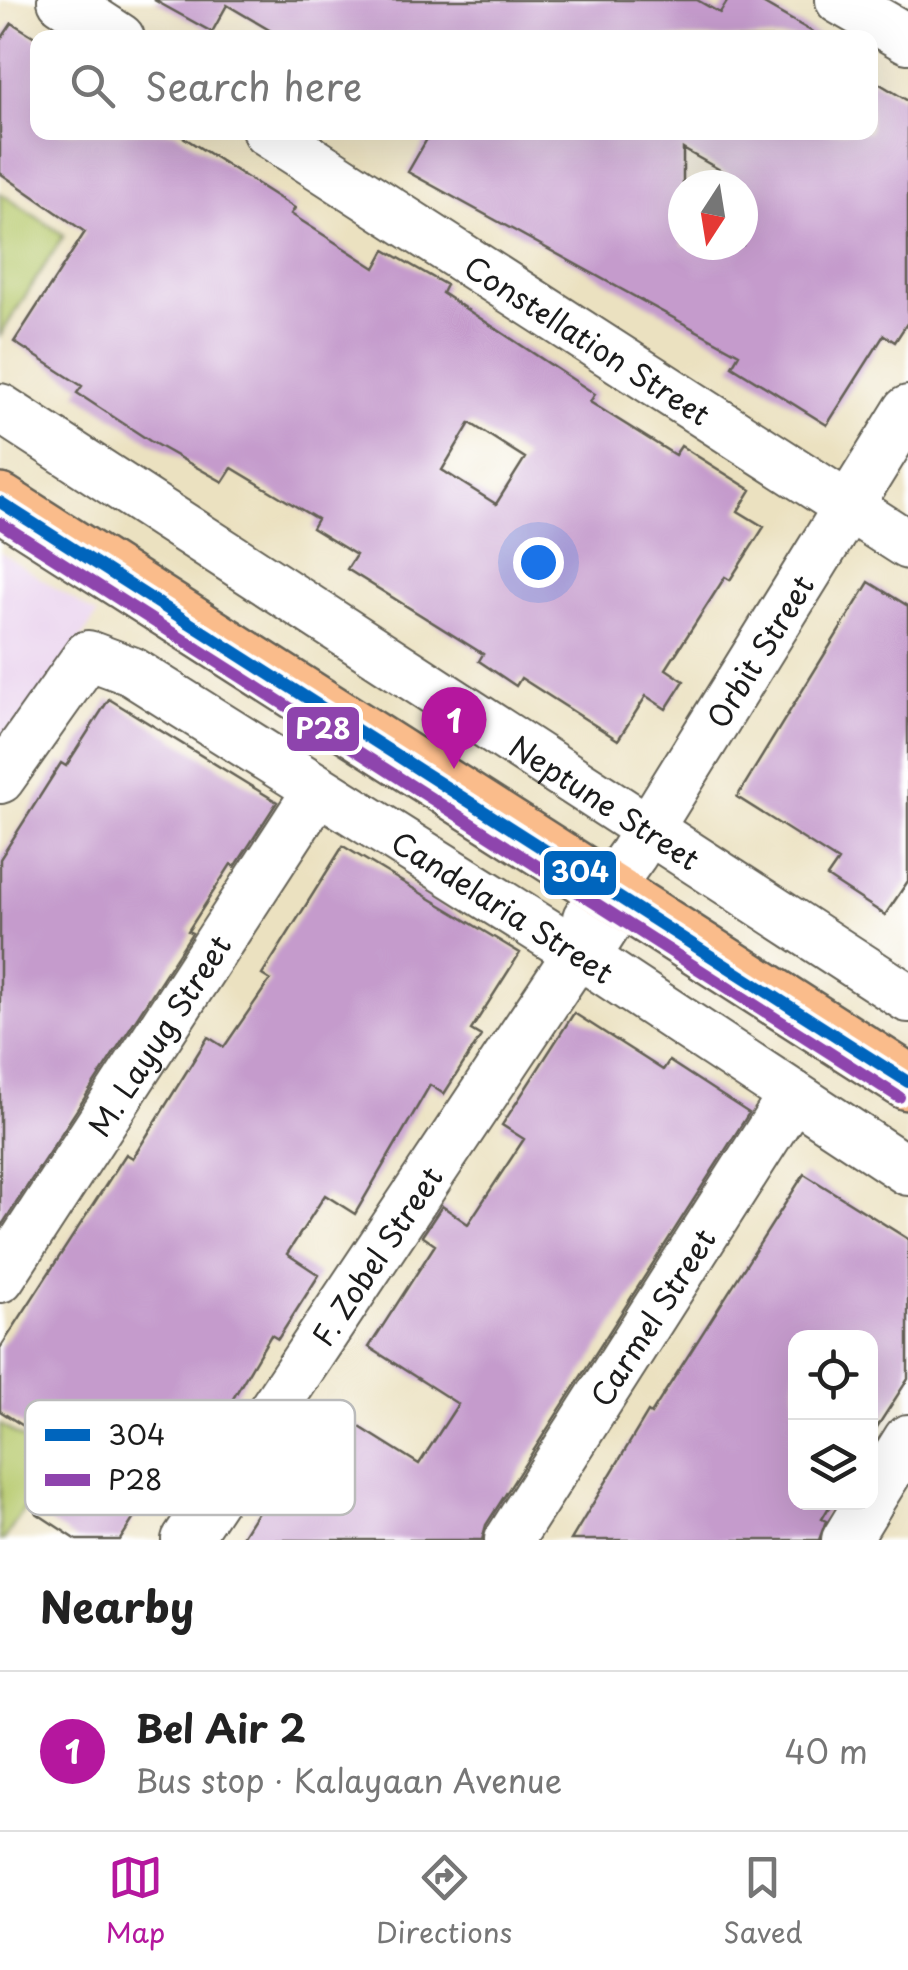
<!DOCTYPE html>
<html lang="en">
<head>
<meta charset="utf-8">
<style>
  :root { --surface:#fff; --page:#f2f2f2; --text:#222; --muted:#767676; --line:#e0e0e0; --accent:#b5179e }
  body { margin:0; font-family:"Playpen Sans",sans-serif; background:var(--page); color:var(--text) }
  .controls { position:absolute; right:30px; bottom:30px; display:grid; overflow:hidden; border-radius:20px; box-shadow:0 10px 40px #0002 }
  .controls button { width:90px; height:90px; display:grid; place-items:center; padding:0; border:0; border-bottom:2px solid var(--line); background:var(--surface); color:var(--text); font:50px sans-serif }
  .compass { position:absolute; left:668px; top:170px; width:90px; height:90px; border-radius:50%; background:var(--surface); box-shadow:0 10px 40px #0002; rotate:192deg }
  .you { position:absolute; left:538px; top:562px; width:35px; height:35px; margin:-25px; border:8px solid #fff; border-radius:50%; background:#1a73e8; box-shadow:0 0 0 15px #1a73e833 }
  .badge { display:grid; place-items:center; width:65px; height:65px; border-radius:50%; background:var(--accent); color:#fff; font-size:32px; font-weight:700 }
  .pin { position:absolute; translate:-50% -82px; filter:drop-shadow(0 2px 5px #0008) }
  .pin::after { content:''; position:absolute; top:52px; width:35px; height:30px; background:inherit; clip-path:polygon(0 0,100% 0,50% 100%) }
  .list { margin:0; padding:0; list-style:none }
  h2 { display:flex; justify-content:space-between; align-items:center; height:130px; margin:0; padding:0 40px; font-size:42px }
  h2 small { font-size:32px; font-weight:400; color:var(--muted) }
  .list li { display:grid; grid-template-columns:65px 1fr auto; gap:30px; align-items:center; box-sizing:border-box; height:160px; padding:0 40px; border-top:2px solid var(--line) }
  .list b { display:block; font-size:38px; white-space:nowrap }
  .list p { margin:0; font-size:32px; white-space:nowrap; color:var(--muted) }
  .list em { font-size:32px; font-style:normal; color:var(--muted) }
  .icon { flex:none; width:55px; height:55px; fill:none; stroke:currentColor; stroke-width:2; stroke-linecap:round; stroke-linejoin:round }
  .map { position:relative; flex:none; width:908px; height:1540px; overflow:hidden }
  .search { position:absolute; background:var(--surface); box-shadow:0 10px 40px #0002; left:30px; right:30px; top:30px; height:110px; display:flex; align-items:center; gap:25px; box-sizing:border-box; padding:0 35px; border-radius:20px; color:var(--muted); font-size:38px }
  .sheet { height:290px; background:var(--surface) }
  nav { display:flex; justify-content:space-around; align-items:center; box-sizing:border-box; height:140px; border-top:2px solid var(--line); background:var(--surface); font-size:28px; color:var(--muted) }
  nav a { display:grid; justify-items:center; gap:5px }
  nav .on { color:var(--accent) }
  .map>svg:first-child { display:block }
</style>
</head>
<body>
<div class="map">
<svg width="908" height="1540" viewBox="0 0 908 1540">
  <rect width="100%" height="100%" fill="#fff"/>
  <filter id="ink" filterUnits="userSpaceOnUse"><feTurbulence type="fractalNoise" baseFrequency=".01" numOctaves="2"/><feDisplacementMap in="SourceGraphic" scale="20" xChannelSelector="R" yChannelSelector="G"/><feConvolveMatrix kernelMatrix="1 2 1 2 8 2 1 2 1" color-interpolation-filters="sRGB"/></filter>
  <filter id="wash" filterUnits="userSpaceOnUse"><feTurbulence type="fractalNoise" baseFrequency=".0048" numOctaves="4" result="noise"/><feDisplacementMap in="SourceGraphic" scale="40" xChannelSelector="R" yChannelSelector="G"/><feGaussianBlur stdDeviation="2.25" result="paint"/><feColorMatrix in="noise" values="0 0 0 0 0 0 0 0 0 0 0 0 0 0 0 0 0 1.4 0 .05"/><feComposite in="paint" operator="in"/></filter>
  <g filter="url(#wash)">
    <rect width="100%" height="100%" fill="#ebe1c0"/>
    <!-- built -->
    <path fill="#e9d1ed" d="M0 552 97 615 0 759Z"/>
    <!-- green -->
    <path fill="#b6c96c" stroke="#697244" stroke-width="2.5" d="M0 193 64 235 0 336Z
      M0 1424 56 1460 4 1540H0Z"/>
    <g id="blocks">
      <!-- building -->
      <path fill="#c59bcc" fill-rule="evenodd" d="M154 0H697L720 13 728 0H757L823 38H283L227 5 212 32Z
        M12 23 38 39V132H175L295 208 291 214 375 268 385 250 446 285 442 293 595 394 590 402 675 455 681 446 751 490 738 511 764 527 730 580 725 577 666 669 684 681 666 709 646 696 618 740 521 678 516 686 479 661 483 654 347 569 356 555 312 528 317 519 232 468 223 482 150 441 77 393 82 386 14 342 85 232 0 173V41ZM470 423 525 458 496 504 442 470Z
        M870 78 908 101V322L895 342 884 335 827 425 732 366 739 354 408 172 431 132H870ZM683 149 743 183V245H683Z
        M869 582 908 606V881L885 915 827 877 838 861 737 797Z
        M109 699 277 802 235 867 231 864 188 931 192 933 0 1228V859L61 763 66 766Z
        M343 846 520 953 471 1030 481 1036 444 1094 430 1085 355 1214 325 1195 287 1254 319 1275 278 1339 271 1335 197 1459 185 1451 144 1513 139 1510 120 1540H77L36 1513 72 1457 0 1411V1348L126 1154 133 1158 208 1037 224 1047 270 980 262 975Z
        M574 1013 663 1070 669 1061 749 1113 486 1525 482 1540H240L291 1459 313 1473 347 1419 419 1464 458 1404 369 1347 435 1245 422 1236 442 1206 468 1224 524 1139 502 1125Z
        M804 1174 908 1239V1379L870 1438V1338H796V1502H832L822 1519 826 1521 819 1540H571L648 1412 651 1414Z"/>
    </g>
  </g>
  <g filter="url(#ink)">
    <use href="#blocks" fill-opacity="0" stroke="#646155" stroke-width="2.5"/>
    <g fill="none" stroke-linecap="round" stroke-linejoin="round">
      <defs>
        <g id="minor">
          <path d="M62 0 120 38"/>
          <path d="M840 0 908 39"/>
          <path id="s1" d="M267 132 908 545"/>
          <path id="s2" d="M0 408 908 998"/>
          <path id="s3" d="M0 779 88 655 131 671 569 947 908 1171"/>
          <path id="s4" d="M587 918 633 854 908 410"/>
          <path id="s5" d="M0 1278 317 791"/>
          <path d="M870 1500 908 1439"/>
          <path id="s6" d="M186 1540 567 969 585 958 622 901"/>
          <path id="s7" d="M509 1540 793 1095"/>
          <path d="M846 1540 869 1502"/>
        </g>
        <path id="major" d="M0 502 908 1082"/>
      </defs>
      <!-- minor casing -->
      <use href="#minor" stroke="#646155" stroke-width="52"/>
      <!-- major casing -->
      <use href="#major" stroke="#646155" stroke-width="60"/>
      <!-- minor -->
      <use href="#minor" stroke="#fff" stroke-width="48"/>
      <!-- major -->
      <use href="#major" stroke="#fabc8b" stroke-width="55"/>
      <defs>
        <path id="bus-1" d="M0 502 908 1082"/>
        <path id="bus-2" d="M0 523 899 1097"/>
      </defs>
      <!-- bus-1 casing -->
      <use href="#bus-1" stroke="#fff" stroke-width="20"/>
      <!-- bus-2 casing -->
      <use href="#bus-2" stroke="#fff" stroke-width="20"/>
      <!-- bus-1 -->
      <use href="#bus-1" stroke="#0065bd" stroke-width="12"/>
      <!-- bus-2 -->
      <use href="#bus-2" stroke="#8e44ad" stroke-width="12"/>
    </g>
  </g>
  <g text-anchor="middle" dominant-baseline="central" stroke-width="8" stroke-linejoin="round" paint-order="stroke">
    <!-- street labels -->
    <g font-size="30" fill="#1c1c1c" stroke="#fff">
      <text stroke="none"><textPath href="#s1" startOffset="382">Constellation Street</textPath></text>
      <text stroke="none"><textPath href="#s4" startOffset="318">Orbit Street</textPath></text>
      <text stroke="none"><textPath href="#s2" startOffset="722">Neptune Street</textPath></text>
      <text stroke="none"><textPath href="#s3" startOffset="638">Candelaria Street</textPath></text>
      <text stroke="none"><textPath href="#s5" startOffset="290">M. Layug Street</textPath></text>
      <text stroke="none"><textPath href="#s6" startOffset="342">F. Zobel Street</textPath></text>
      <text stroke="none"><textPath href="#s7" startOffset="265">Carmel Street</textPath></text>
    </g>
  </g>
  <!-- legend -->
  <rect x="25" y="1400" width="330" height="115" rx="15" fill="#fff" stroke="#bbb" stroke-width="2.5"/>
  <rect x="45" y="1429" width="45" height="12" fill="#0065bd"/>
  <rect x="45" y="1474" width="45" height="12" fill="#8e44ad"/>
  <g font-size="28" fill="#1c1c1c">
    <text x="108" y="1445">304</text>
    <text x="108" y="1490">P28</text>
  </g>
  <g stroke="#fff" stroke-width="4">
    <rect x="285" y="705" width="76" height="48" rx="10" fill="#8e44ad"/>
    <rect x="542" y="849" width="76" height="48" rx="10" fill="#0065bd"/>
  </g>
  <g font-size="28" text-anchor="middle" font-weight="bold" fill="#fff">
    <text x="323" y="739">P28</text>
    <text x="580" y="882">304</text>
  </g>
</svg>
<div class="controls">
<button><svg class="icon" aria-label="locate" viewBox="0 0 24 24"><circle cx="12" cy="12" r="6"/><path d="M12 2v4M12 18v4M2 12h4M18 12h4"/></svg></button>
<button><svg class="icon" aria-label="layers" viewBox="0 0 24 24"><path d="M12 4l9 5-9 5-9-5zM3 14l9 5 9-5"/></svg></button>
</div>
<svg class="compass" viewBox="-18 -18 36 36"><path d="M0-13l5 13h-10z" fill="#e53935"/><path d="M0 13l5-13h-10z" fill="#767676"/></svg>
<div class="you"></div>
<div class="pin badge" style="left:454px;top:769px">1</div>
<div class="search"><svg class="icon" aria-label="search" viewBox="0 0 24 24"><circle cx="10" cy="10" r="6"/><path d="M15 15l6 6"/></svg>Search here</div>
</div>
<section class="sheet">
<h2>Nearby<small></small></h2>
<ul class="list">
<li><span class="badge">1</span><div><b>Bel Air 2</b><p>Bus stop · Kalayaan Avenue</p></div><em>40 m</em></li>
</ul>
</section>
<nav>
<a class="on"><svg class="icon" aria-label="map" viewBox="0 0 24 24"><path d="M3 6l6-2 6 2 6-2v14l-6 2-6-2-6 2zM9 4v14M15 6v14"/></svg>Map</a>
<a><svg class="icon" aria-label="directions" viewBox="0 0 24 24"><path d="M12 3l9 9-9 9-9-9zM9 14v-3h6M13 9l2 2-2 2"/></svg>Directions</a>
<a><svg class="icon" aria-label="saved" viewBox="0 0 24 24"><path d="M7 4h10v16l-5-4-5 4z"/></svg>Saved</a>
</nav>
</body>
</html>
